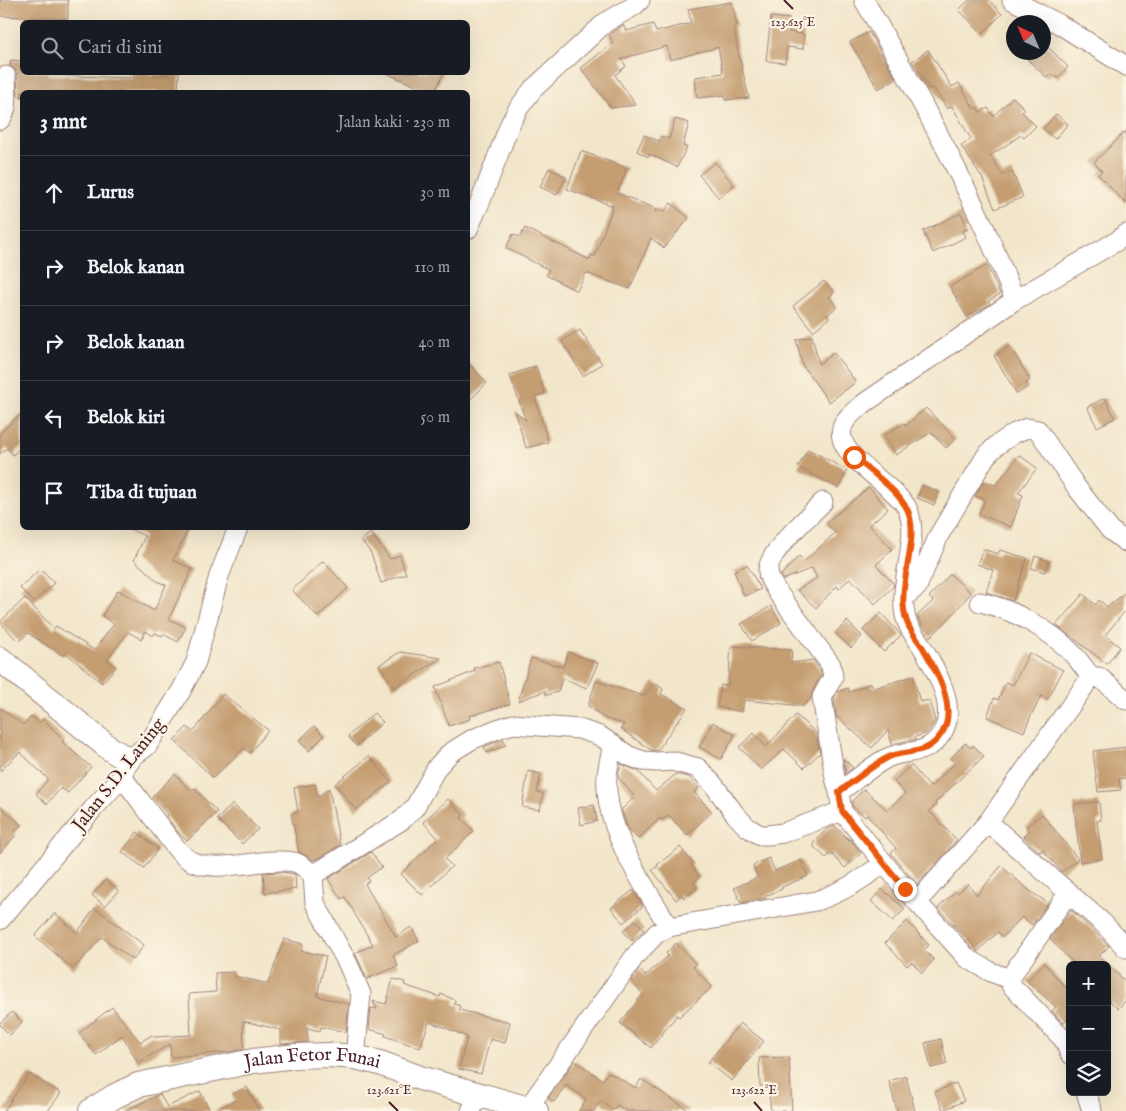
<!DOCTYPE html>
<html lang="id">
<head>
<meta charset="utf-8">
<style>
  :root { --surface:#171b24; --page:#20242c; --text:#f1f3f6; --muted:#9ea1a6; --line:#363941 }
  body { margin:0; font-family:"IM FELL English",serif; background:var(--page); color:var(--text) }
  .controls { position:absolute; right:15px; bottom:15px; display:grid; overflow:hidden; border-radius:8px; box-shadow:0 5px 20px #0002 }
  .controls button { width:45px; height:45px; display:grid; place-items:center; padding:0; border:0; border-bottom:1px solid var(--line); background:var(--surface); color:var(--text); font:25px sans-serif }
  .compass { position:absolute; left:1006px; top:15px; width:45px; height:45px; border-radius:50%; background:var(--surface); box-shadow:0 5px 20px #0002; rotate:316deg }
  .stop { position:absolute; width:15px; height:15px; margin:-11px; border:4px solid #ea580c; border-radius:50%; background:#fff }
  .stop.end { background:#ea580c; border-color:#fff; box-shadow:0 1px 5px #0008 }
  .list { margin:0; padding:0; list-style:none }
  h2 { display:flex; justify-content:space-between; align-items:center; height:65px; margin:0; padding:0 20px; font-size:21px }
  h2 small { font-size:16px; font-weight:400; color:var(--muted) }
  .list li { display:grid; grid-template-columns:32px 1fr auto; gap:15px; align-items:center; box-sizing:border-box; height:75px; padding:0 20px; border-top:1px solid var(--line) }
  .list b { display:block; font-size:19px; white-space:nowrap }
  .list em { font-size:16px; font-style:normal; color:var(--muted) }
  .icon { flex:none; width:28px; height:28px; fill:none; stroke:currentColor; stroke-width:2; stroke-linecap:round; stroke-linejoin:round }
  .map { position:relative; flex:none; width:1126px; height:1111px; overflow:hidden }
  .search { position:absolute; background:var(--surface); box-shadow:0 5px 20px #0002; left:20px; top:20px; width:450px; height:55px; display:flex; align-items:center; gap:12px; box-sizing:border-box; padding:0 18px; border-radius:8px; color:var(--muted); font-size:19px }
  .panel { position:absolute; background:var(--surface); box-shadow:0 5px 20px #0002; left:20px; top:90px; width:450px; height:440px; border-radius:8px }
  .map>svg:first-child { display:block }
</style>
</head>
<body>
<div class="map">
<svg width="1126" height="1111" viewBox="0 0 1126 1111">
  <rect width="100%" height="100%" fill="#fcf5e5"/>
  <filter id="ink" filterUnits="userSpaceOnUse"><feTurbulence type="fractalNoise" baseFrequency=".02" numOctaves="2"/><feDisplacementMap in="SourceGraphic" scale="10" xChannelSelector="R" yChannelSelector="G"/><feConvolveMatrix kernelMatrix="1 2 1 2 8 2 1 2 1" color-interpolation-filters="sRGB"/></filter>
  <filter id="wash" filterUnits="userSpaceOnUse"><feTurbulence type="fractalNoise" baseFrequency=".0096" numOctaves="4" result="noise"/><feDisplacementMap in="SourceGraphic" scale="20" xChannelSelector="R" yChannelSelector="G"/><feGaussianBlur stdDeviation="1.12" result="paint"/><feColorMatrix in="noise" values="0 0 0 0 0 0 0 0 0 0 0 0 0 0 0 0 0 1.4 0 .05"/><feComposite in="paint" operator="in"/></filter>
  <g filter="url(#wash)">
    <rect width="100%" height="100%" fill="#f2e6ca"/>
    <g id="blocks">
      <!-- building -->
      <path fill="#c49d71" d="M0 0H68V19L0 16Z
        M969 0H989L1002 14 982 34 959 10Z
        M732 2 737 25 734 26 737 47 749 98 725 100V95L697 98 695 77 723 73 718 47 670 60 667 46 621 59 626 66 615 75 636 105 611 108 581 68 613 43 609 35 623 25 626 31 653 24 656 32 691 23 688 9Z
        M771 17 790 19 789 32 804 34 803 49 787 47 785 63 766 61Z
        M869 32 896 79 878 89 850 42Z
        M1044 43 1068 67 1058 78 1051 74 1047 78 1028 60 1035 52H1044Z
        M928 50 952 87 959 83 974 109 977 107 980 112 988 108 993 116 1013 97 1025 109 1022 112 1036 126 1024 138 1021 135 990 156 1003 175 1012 171 1023 197 995 209 982 177 961 146 971 139 952 106 947 109 933 87 930 89 912 61Z
        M11 60 22 61V72H48V75L130 78V74L167 75V72H179L178 92H22V97L18 96 17 75 15 70 10 66Z
        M384 72H444L435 92H429Z
        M1056 114 1068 124 1055 139 1043 129Z
        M675 119 689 123 683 146 687 147 677 167 649 154 648 157 637 151 644 135 659 141 662 136 669 139Z
        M1126 131V204L1098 174 1102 171 1094 162Z
        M581 151 627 168 617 193 657 209 655 212 658 209 664 212 671 203 689 218 664 248 651 238 630 289 586 273 577 291 546 275 549 270 506 248 513 234 520 237 525 228 590 260 592 255 595 256 613 206 567 189Z
        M715 162 734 185 719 198 699 175Z
        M549 168 566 177 557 195 540 187Z
        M961 213 968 228 963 231 966 237 933 253 923 231Z
        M987 265 1000 294 988 301 990 304 967 317 950 287Z
        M824 281 834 292 829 297 837 307 827 315 829 318 813 331 793 306Z
        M580 330 602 364 583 376 562 341Z
        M812 336 819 364 834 353 856 382 829 402 803 366 796 340Z
        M1010 346 1030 380 1026 383 1028 387 1017 394 994 356Z
        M468 362 487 383 468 402Z
        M536 366 545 394 535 397 548 442 526 448 515 411 526 421 510 375Z
        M1105 398 1115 418 1097 427 1087 407Z
        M926 408 956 439 946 448 931 432 896 455 884 435 904 423 906 426Z
        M22 413V446L13 455 7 448 0 454V433Z
        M808 449 847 470 838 488 798 467Z
        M1019 455 1037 468 1018 493 1023 495 1011 527 979 514 985 500 975 496 984 481 996 485Z
        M922 485 939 492 934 505 917 498Z
        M869 487 888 509 869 525 892 549 876 565 894 584 893 587 875 604 850 578 839 589 837 586 816 608 797 590 817 578 812 568 783 580 781 575 799 556 805 561 835 533 826 523Z
        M127 528H189L173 560 192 569 169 619 186 627 178 642 163 634 162 636 155 633 153 636 146 631 141 639 128 632 107 660 116 667 102 683 66 653 64 656 28 633 19 642 0 622 25 598 54 629 56 626 94 650 114 624 102 616 118 590 154 611 166 585 157 581 134 560 145 536Z
        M371 533 390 559 400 555 406 574 381 583 371 553 361 540Z
        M983 549 998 554 1000 550 1027 558 1013 601 986 592 993 570 977 564Z
        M1035 556 1049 561 1045 572 1031 568Z
        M323 561 348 588 318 617 292 590Z
        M747 565 761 589 744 596 734 571Z
        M40 569 54 583 34 602 20 588Z
        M950 574 971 593 944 624 930 637 917 616 933 601 929 597Z
        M1126 592V610L1105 635 1120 647 1107 664 1056 625 1083 594 1096 605 1099 600 1107 607Z
        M771 606 781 623 752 641 741 624Z
        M881 613 901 635 884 652 863 630Z
        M847 621 862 636 851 648 835 633Z
        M731 646 792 650 791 663 813 660 820 670 821 675 812 692 811 698 803 706 744 700 742 712 717 707 721 685 728 686Z
        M400 652 441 658 394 688 379 665Z
        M568 652 598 663 587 688 562 678 558 692 546 695 545 691 518 701 531 658 563 667Z
        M1029 653 1063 670 1048 699 1041 696 1034 711H1033L1024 732 987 717 994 698 998 700 1006 682 1013 685Z
        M499 662 510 704 469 716 470 719 449 726 435 687 475 671 474 668Z
        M913 676 920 702 929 700 935 721 927 733 915 737 916 739 892 744 888 730 872 748 836 716 834 699 837 692 848 688 849 692 871 683 874 688Z
        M596 681 644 696 654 682 663 689 661 694 687 708 657 751 651 750 621 729 624 724 606 719 588 706Z
        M223 694 268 730 250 753 244 748 213 778 174 740 187 727 193 732Z
        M0 708 23 725 32 716 39 723 43 719 64 740 62 742 91 767 68 793 61 788 47 804 36 794 48 779 20 752 0 771Z
        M374 713 383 722 356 746 348 736Z
        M796 715 816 733 820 753 804 768 784 749 761 770 739 747 754 733 766 747Z
        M713 722 735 735 721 759 699 747Z
        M314 726 324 736 309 751 299 741Z
        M503 739 506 745 487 753 484 747Z
        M965 743 971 748 973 745 984 756 935 803 936 805 929 811 957 840 917 885 891 853 896 848 867 815 865 817 852 805V801L864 789 887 810 905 794 894 781 911 765 930 787 955 763 950 759Z
        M1126 747V778L1119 779 1121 790 1098 792 1093 751Z
        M369 756 391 782 356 810 335 784Z
        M843 758 853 768 846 773Z
        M621 764 638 771 656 791 676 774 689 777 699 788 694 792 712 812 687 835 669 815 662 820 660 818 638 839 630 830 629 831 622 812V809L635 797 618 777Z
        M528 771 541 774 537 792 543 793 540 810 522 807Z
        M175 774 191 791 194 788 217 812 187 841 177 831 166 816 167 814 152 797Z
        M315 784 318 797 329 788 340 845 319 858 313 860 299 852 291 814 298 812 294 788Z
        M448 799 463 815 461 818 474 831 445 859 452 866 422 895 401 874 438 838 423 822Z
        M1099 802 1101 820 1097 821 1102 859 1080 862 1074 804Z
        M233 804 258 829 242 844 217 819Z
        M594 805 597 821 581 825 578 808Z
        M0 806 21 825 14 833 16 835 0 853Z
        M1042 814 1078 859 1062 872 1043 850 1040 852 1023 836 1029 831 1026 827Z
        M835 826 849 840 850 839 861 853 845 868 831 853 826 858 814 847V842L827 829Z
        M137 832 158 849 144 868 122 852Z
        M680 847 693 863 691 865 700 877 693 883 697 888 684 898 682 895 676 900 652 870 658 866 657 865Z
        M371 852 382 867 367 878 369 881 365 884 396 937 411 927 419 941 393 955 398 966 367 979 355 953 373 945 345 897 341 899 328 879Z
        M769 858 775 871 801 860 808 876 782 887V889L765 896 766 898 741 903 734 888 758 877 753 865Z
        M1001 866 1030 891 1048 903 1032 925 1022 917 1003 937 998 932 978 951 938 908 956 891 958 893 968 884 977 895Z
        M281 872 295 874 296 889 265 893 263 873Z
        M106 880 119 891 105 906 92 895Z
        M882 889 905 909 893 921 871 901Z
        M633 890 643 906 623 923 611 908Z
        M95 908 144 945 133 960 102 937 73 969 35 936 55 913 77 933Z
        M1071 910 1109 946 1099 956 1126 982V1000L1118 1009 1107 998V965H1075L1050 939Z
        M636 920 644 930 632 941 623 931Z
        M907 921 929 945 924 950 934 960 922 973 912 962 907 966 885 943Z
        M284 939 303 944 301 951 326 956 317 996 349 1004 346 1032 321 1027 320 1031 307 1028 308 1042 281 1044V1030L243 1021 244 1049 228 1052 171 1057 170 1044 138 1063 122 1035 96 1055 79 1033 112 1007 140 1042 152 1035 154 1037 191 1035 189 994 216 992 215 973 234 972V976L268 984Z
        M676 943 696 964 693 967 712 987 679 1017 677 1015 651 1048 620 1023 643 994 631 981 639 969 645 976 668 956 666 953Z
        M1044 963 1070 992V1021L1068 1019 1063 1023 1052 1011 1056 1007 1027 981Z
        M393 979 405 982 404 985 440 997 441 994 455 1000 454 1004 460 1006 459 1010 510 1022 505 1043 490 1039 481 1074 459 1069 467 1037 444 1027 429 1022 420 1048 385 1036 386 1034 369 1029 371 1008 377 1009 373 1001 386 1004Z
        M12 1012 22 1022 10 1035 0 1025V1023Z
        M740 1023 764 1041 732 1081 708 1062Z
        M941 1039 947 1064 931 1068 925 1043Z
        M789 1057 792 1111H771L768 1086H760L759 1058Z
        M575 1061 603 1080 608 1072 636 1088 641 1079 690 1111H627L617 1105 614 1110 600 1101 594 1111H579L586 1099 566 1085 554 1102 548 1098Z
        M29 1074 61 1093 48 1111H4Z
        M906 1076 915 1111H897L889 1081Z
        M956 1083 964 1101 943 1110 935 1092Z
        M247 1087 259 1111H214L235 1100 232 1094Z
        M200 1091 210 1111H125L160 1094 167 1107Z"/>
    </g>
  </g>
  <g filter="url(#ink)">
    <use href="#blocks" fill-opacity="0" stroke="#9e827a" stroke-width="1"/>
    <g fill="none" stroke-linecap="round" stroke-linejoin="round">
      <defs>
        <path id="minor" d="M864 0C919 95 975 197 1015 300
          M1012 0 1059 24 1126 66
          M0 120C10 108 6 91 6 76
          M468 229 481 200 510 124 518 109 533 89 606 22 634 6 640 0
          M823 502C809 517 768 551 768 571 768 579 774 586 778 593L831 665 833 677 822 697 835 778 839 792 842 811 905 889 917 902 988 822
          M904 597 917 587 939 535 986 456 997 445 1015 433 1027 428 1038 430 1077 488 1110 530 1126 542
          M980 602C1012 609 1049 629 1072 653 1079 660 1085 669 1091 677
          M1126 700 1099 677H1091L988 822 1104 924 1126 948
          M613 744C611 754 608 765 607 775 603 828 643 883 669 927
          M122 777C136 795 150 814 164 832 170 840 177 851 186 858 210 877 264 856 294 862 302 864 307 870 313 875
          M839 792C855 781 869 768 885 759 907 747 925 759 942 733 958 708 936 670 923 648 917 638 909 630 906 619 896 584 923 535 906 506 892 485 846 460 842 438 838 421 855 411 866 402L1015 300 1117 241 1126 234
          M1069 892 1009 979 1011 985 1064 1040 1070 1054
          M917 902 967 958 991 972 1009 979
          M0 920 93 809 122 777 128 760 147 746 181 691 196 662 219 576 238 528
          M355 1057 361 994 348 964 315 903 313 875 402 820 415 807 437 767 450 753 471 740 497 729 513 724 579 729 600 736 629 756 643 761 657 762 672 761 698 768 713 784 735 814 747 827 760 835H768L783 833 842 811
          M1086 1092 1092 1111
          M528 1108 635 956 657 933 669 927 816 901C843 892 861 880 884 863
          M471 1111 478 1095"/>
        <g id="tertiary">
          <path d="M0 659 109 748 128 760"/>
          <path id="s1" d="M91 1111 115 1096 138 1085 253 1061 296 1056 329 1055 355 1057 380 1063 420 1078 536 1111"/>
        </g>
      </defs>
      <!-- minor casing -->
      <use href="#minor" stroke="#9e827a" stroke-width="21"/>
      <!-- tertiary casing -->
      <use href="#tertiary" stroke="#9e827a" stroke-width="26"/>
      <!-- minor -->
      <use href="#minor" stroke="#fff" stroke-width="19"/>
      <!-- tertiary -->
      <use href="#tertiary" stroke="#fff" stroke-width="24"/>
    </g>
  </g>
  <g fill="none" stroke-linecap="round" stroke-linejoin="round" filter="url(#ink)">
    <!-- route -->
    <path stroke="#ea580c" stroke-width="6" d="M854 457C871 472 894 487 906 507 923 536 895 584 906 619 909 631 917 638 923 648 936 670 958 708 942 733 925 759 907 747 885 759 869 768 854 781 839 792L842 811 905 889"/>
  </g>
  <!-- ticks -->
  <path fill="none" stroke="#4a1f2b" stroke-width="2" d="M784 0 793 9M389 1102 398 1111M754 1102 762 1111"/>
  <g text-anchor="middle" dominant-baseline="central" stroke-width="4.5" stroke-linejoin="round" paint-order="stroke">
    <!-- street labels -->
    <g font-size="19" fill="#4a1f2b" stroke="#fcf5e5">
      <text transform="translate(119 775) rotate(-52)">Jalan S.D. Laning</text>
      <text stroke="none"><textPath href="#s1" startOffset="231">Jalan Fetor Funai</textPath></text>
    </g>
  </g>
  <g font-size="12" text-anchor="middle" fill="#4a1f2b" stroke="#fcf5e5" stroke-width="4.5" stroke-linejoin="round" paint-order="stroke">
    <text x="793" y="26">123.625°E</text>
    <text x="389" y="1094">123.621°E</text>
    <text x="754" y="1094">123.622°E</text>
  </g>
</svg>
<div class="controls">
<button>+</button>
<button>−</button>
<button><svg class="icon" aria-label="layers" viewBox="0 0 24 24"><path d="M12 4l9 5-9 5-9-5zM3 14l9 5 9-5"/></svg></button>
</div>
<svg class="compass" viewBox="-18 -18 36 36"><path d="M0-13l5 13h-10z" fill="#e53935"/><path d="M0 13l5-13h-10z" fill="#9ea1a6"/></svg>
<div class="stop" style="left:854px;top:457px"></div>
<div class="stop end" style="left:905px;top:889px"></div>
<div class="search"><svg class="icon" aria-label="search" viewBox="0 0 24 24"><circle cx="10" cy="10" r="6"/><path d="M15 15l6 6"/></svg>Cari di sini</div>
<section class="panel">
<h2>3 mnt<small>Jalan kaki · 230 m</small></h2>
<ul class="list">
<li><svg class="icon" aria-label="ahead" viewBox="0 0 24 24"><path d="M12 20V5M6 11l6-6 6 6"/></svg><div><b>Lurus</b></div><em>30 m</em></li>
<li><svg class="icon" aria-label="right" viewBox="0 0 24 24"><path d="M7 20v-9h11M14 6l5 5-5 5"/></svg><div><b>Belok kanan</b></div><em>110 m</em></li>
<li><svg class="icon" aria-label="right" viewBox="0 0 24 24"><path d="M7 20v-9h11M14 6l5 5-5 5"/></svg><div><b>Belok kanan</b></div><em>40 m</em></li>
<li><svg class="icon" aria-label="left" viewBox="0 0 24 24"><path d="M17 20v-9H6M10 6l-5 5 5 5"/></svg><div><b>Belok kiri</b></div><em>50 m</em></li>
<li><svg class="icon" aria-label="arrive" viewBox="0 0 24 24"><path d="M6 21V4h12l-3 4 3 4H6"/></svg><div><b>Tiba di tujuan</b></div></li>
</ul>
</section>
</div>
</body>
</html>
